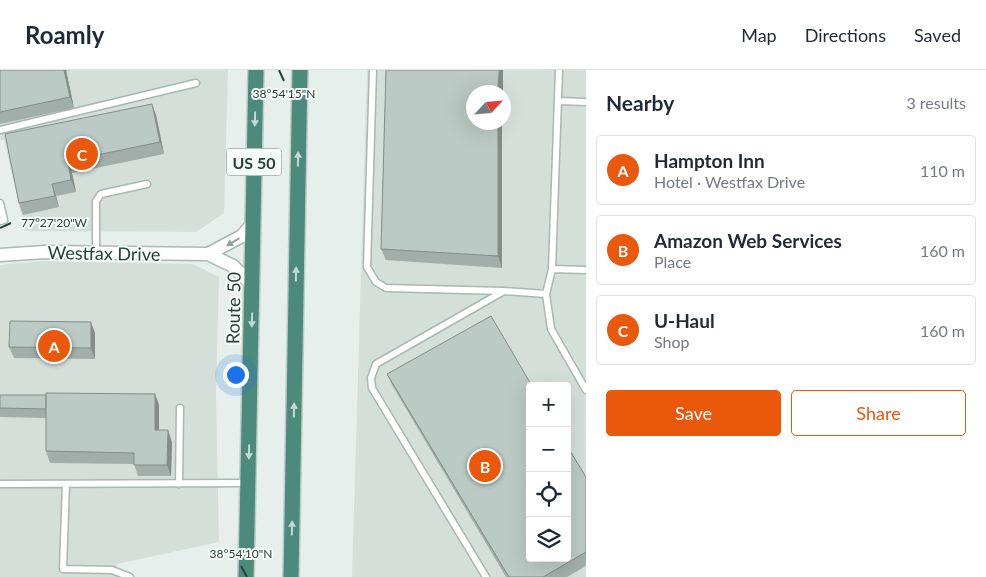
<!DOCTYPE html>
<html lang="en">
<head>
<meta charset="utf-8">
<style>
  :root { --surface:#fff; --page:#f6f6f7; --text:#1f2937; --muted:#747a83; --line:#e0e1e3; --accent:#ea580c }
  body { margin:0; font-family:Lato,sans-serif; background:var(--page); color:var(--text) }
  .controls { position:absolute; right:15px; bottom:15px; display:grid; overflow:hidden; border-radius:5px; box-shadow:0 5px 20px #0002 }
  .controls button { width:45px; height:45px; display:grid; place-items:center; padding:0; border:0; border-bottom:1px solid var(--line); background:var(--surface); color:var(--text); font:25px sans-serif }
  .compass { position:absolute; left:466px; top:15px; width:45px; height:45px; border-radius:50%; background:var(--surface); box-shadow:0 5px 20px #0002; rotate:64deg }
  .you { position:absolute; left:235px; top:304px; width:18px; height:18px; margin:-12px; border:4px solid #fff; border-radius:50%; background:#1a73e8; box-shadow:0 0 0 8px #1a73e833 }
  .badge { display:grid; place-items:center; width:32px; height:32px; border-radius:50%; background:var(--accent); color:#fff; font-size:16px; font-weight:700 }
  .pin { position:absolute; translate:-50% -50%; border:2px solid #fff; box-shadow:0 1px 5px #0006 }
  .list { margin:0; padding:0; list-style:none }
  h2 { display:flex; justify-content:space-between; align-items:center; height:65px; margin:0; padding:0 20px; font-size:21px }
  h2 small { font-size:16px; font-weight:400; color:var(--muted) }
  .list li { display:grid; grid-template-columns:32px 1fr auto; gap:15px; align-items:center; box-sizing:border-box; height:70px; margin:0 10px 10px; padding:0 10px; border:1px solid var(--line); border-radius:5px }
  .list b { display:block; font-size:19px; white-space:nowrap }
  .list p { margin:0; font-size:16px; white-space:nowrap; color:var(--muted) }
  .list em { font-size:16px; font-style:normal; color:var(--muted) }
  .actions { display:flex; gap:10px; padding:15px 20px }
  .actions a { flex:1; padding:11px 0; border:1px solid var(--accent); border-radius:5px; text-align:center; font-size:18px; color:var(--accent) }
  .actions .main { background:var(--accent); color:#fff }
  .icon { flex:none; width:28px; height:28px; fill:none; stroke:currentColor; stroke-width:2; stroke-linecap:round; stroke-linejoin:round }
  .map { position:relative; flex:none; width:586px; height:507px; overflow:hidden }
  header { display:flex; align-items:center; gap:30px; box-sizing:border-box; height:70px; padding:0 25px; background:var(--surface); border-bottom:1px solid var(--line) }
  header strong { font-size:24px }
  nav { display:flex; gap:28px; margin-inline-start:auto; font-size:18px }
  main { display:flex }
  aside { flex:1; background:var(--surface) }
  .map>svg:first-child { display:block }
</style>
</head>
<body>
<header>
<strong>Roamly</strong>
<nav><a>Map</a><a>Directions</a><a>Saved</a></nav>
</header>
<main>
<div class="map">
<svg width="586" height="507" viewBox="0 0 586 507">
  <rect width="100%" height="100%" fill="#e6efeb"/>
  <!-- built -->
  <path fill="#d4dfda" fill-rule="evenodd" d="M0 0H228L224 143 196 162 25 161 4 70H0Z
    M367 0H586V507H352ZM473 22H503V52H473ZM530 316H567V488H530Z
    M41 191 193 194 219 207 216 325 219 472 117 494V507H0V195Z"/>
  <g fill="none" stroke-linecap="round" stroke-linejoin="round">
    <defs>
      <path id="service" d="M373 0 367 197 376 212 386 218 503 221
        M559 0 552 199 586 200
        M558 31 586 32
        M0 60 196 13
        M0 133 4 150 0 151
        M96 183V131L101 124 147 114
        M546 224 552 199
        M0 414 247 413
        M66 414 63 499 112 500 130 507
        M179 414 180 338
        M486 507 372 318 371 308 376 294 504 221 546 224 551 259 586 320"/>
      <path id="minor" d="M208 184 242 166 253 153
        M0 185 45 182 208 184 233 196 252 215"/>
      <path id="trunk" d="M246 507 256 0
        M291 507 300 0"/>
    </defs>
    <!-- service casing -->
    <use href="#service" stroke="#a8b8b2" stroke-width="9"/>
    <!-- minor casing -->
    <use href="#minor" stroke="#a8b8b2" stroke-width="15"/>
    <!-- trunk casing -->
    <use href="#trunk" stroke="#c2cac8" stroke-width="18"/>
    <!-- service -->
    <use href="#service" stroke="#fff" stroke-width="6"/>
    <!-- minor -->
    <use href="#minor" stroke="#fff" stroke-width="12"/>
    <!-- trunk -->
    <use href="#trunk" stroke="#4c8a7c" stroke-width="15"/>
  </g>
  <!-- wall -->
  <path fill="#a1aea9" d="M0 0H70L66 1 74 38 0 54Z
    M386 0H503V22H474V52H502V198L386 190 381 179Z
    M156 45 164 84 72 103 76 122 56 126 59 137 23 145 19 133 5 64Z
    M95 263V289L14 288 9 277Z
    M387 304 586 407V496L567 507H506L392 315Z
    M155 324 159 335V360L172 372 171 406H138L134 394 50 393 46 381V348L0 347V325H46Z"/>
  <!-- shaded-wall -->
  <path fill="#838d89" d="M64 0H66L74 38 70 27Z
    M499 0H503V22H498Z
    M152 34 156 45 164 84 160 72Z
    M498 52H502V198L498 186Z
    M68 91 72 103 76 122 71 110Z
    M52 114 56 126 59 137 55 126Z
    M91 252 95 263V289L91 278Z
    M155 324 159 335V372L155 360Z
    M168 360 172 372 171 406 167 395Z"/>
  <!-- building -->
  <path fill="#bbcac4" stroke="#838d89" d="M0 0H64L70 27 0 42Z
    M386 0H499L498 22H474V52H498V186L381 179Z
    M152 34 160 72 68 91 71 110 52 114 55 126 19 133 5 64Z
    M491 246 532 316H530V488H567V376L586 407V482L543 507H509L387 304Z
    M10 251 91 252V278L9 277Z
    M46 323 155 324V360H168L167 395H134V383L46 381Z
    M0 325H46V339L0 338Z"/>
  <!-- one-way arrows -->
  <defs><path id="oneway-solid" d="M-6-.8H1V-3.2L6.5 0L1 3.2V.8H-6Z" transform="scale(1.25)"/></defs>
  <g fill="#c4d9d4">
    <use href="#oneway-solid" transform="translate(255 49) rotate(91)"/>
    <use href="#oneway-solid" transform="translate(298 89) rotate(-89)"/>
    <use href="#oneway-solid" transform="translate(296 204) rotate(-89)"/>
    <use href="#oneway-solid" transform="translate(252 250) rotate(91)"/>
    <use href="#oneway-solid" transform="translate(294 340) rotate(-89)"/>
    <use href="#oneway-solid" transform="translate(249 382) rotate(91)"/>
    <use href="#oneway-solid" transform="translate(292 458) rotate(-89)"/>
  </g>
  <use fill="#92a09c" href="#oneway-solid" transform="translate(233 172) rotate(149)"/>
  <!-- ticks -->
  <path fill="none" stroke="#24423a" stroke-width="2" d="M279 0 284 11M0 158 11 153M241 496 247 507"/>
  <g text-anchor="middle" dominant-baseline="central" stroke-width="4" stroke-linejoin="round" paint-order="stroke">
    <!-- shield labels -->
    <rect fill="#f7fbf9" stroke="#637a73" stroke-width="1" x="226.5" y="78.5" width="55" height="27" rx="4"/>
    <g font-size="16" font-weight="bold" fill="#24423a">
      <text x="254" y="92">US 50</text>
    </g>
    <!-- street labels -->
    <g font-size="18" fill="#24423a" stroke="#f7fbf9">
      <text transform="translate(104 183) rotate(1)">Westfax Drive</text>
      <text transform="translate(233 238) rotate(-89)">Route 50</text>
    </g>
  </g>
  <g font-size="12" text-anchor="middle" fill="#24423a" stroke="#f7fbf9" stroke-width="4" stroke-linejoin="round" paint-order="stroke">
    <text x="284" y="28">38°54'15"N</text>
    <text x="54" y="157">77°27'20"W</text>
    <text x="241" y="488">38°54'10"N</text>
  </g>
</svg>
<div class="controls">
<button>+</button>
<button>−</button>
<button><svg class="icon" aria-label="locate" viewBox="0 0 24 24"><circle cx="12" cy="12" r="6"/><path d="M12 2v4M12 18v4M2 12h4M18 12h4"/></svg></button>
<button><svg class="icon" aria-label="layers" viewBox="0 0 24 24"><path d="M12 4l9 5-9 5-9-5zM3 14l9 5 9-5"/></svg></button>
</div>
<svg class="compass" viewBox="-18 -18 36 36"><path d="M0-13l5 13h-10z" fill="#e53935"/><path d="M0 13l5-13h-10z" fill="#747a83"/></svg>
<div class="you"></div>
<div class="pin badge" style="left:54px;top:276px">A</div>
<div class="pin badge" style="left:485px;top:396px">B</div>
<div class="pin badge" style="left:82px;top:84px">C</div>
</div>
<aside>
<h2>Nearby<small>3 results</small></h2>
<ul class="list">
<li><span class="badge">A</span><div><b>Hampton Inn</b><p>Hotel · Westfax Drive</p></div><em>110 m</em></li>
<li><span class="badge">B</span><div><b>Amazon Web Services</b><p>Place</p></div><em>160 m</em></li>
<li><span class="badge">C</span><div><b>U-Haul</b><p>Shop</p></div><em>160 m</em></li>
</ul>
<div class="actions"><a class="main">Save</a><a>Share</a></div>
</aside>
</main>
</body>
</html>
